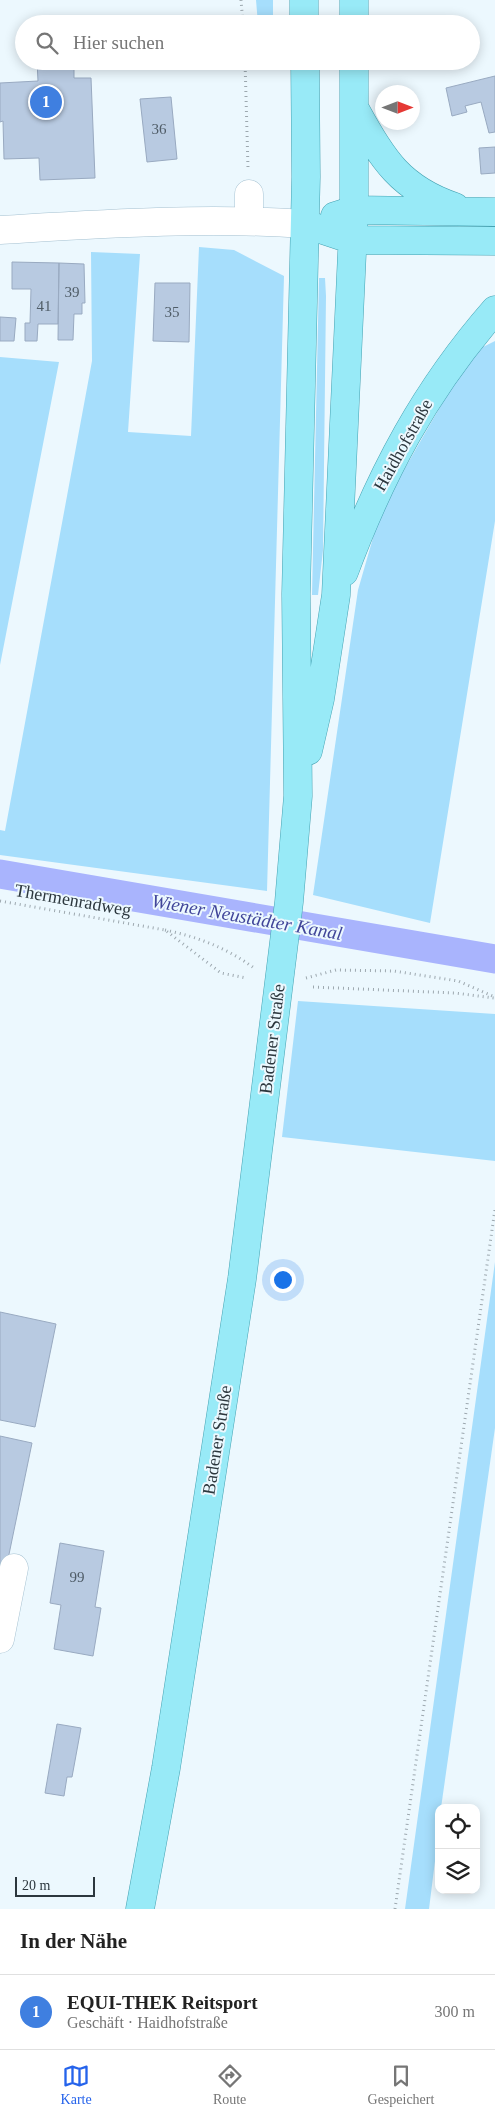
<!DOCTYPE html>
<html lang="de">
<head>
<meta charset="utf-8">
<style>
  :root { --surface:#fff; --page:#f6f6f6; --text:#222; --muted:#767676; --line:#e0e0e0; --accent:#2563eb }
  body { margin:0; font-family:"Times New Roman",serif; background:var(--page); color:var(--text) }
  .controls { position:absolute; right:15px; bottom:15px; display:grid; overflow:hidden; border-radius:10px; box-shadow:0 2px 12px #0003 }
  .controls button { width:45px; height:45px; display:grid; place-items:center; padding:0; border:0; border-bottom:1px solid var(--line); background:var(--surface); color:var(--text); font:25px sans-serif }
  .compass { position:absolute; left:375px; top:85px; width:45px; height:45px; border-radius:50%; background:var(--surface); box-shadow:0 2px 12px #0003; rotate:90deg }
  .scale { position:absolute; left:15px; bottom:12px; width:80px; box-sizing:border-box; padding-left:5px; border:2px solid #2c373e; border-top:0; font-size:14px; line-height:18px; white-space:nowrap; color:#2c373e; -webkit-text-stroke:4px #ecf8fe; paint-order:stroke }
  .you { position:absolute; left:282px; top:1279px; width:18px; height:18px; margin:-12px; border:4px solid #fff; border-radius:50%; background:#1a73e8; box-shadow:0 0 0 8px #1a73e833 }
  .badge { display:grid; place-items:center; width:32px; height:32px; border-radius:50%; background:var(--accent); color:#fff; font-size:16px; font-weight:700 }
  .pin { position:absolute; translate:-50% -50%; border:2px solid #fff; box-shadow:0 1px 5px #0006 }
  .list { margin:0; padding:0; list-style:none }
  h2 { display:flex; justify-content:space-between; align-items:center; height:65px; margin:0; padding:0 20px; font-size:21px }
  h2 small { font-size:16px; font-weight:400; color:var(--muted) }
  .list li { display:grid; grid-template-columns:32px 1fr auto; gap:15px; align-items:center; box-sizing:border-box; height:75px; padding:0 20px; border-top:1px solid var(--line) }
  .list b { display:block; font-size:19px; white-space:nowrap }
  .list p { margin:0; font-size:16px; white-space:nowrap; color:var(--muted) }
  .list em { font-size:16px; font-style:normal; color:var(--muted) }
  .icon { flex:none; width:28px; height:28px; fill:none; stroke:currentColor; stroke-width:2; stroke-linecap:round; stroke-linejoin:round }
  .map { position:relative; flex:none; width:495px; height:1909px; overflow:hidden }
  .search { position:absolute; background:var(--surface); box-shadow:0 2px 12px #0003; left:15px; right:15px; top:15px; height:55px; display:flex; align-items:center; gap:12px; box-sizing:border-box; padding:0 18px; border-radius:28px; color:var(--muted); font-size:19px }
  .sheet { height:140px; background:var(--surface) }
  nav { display:flex; justify-content:space-around; align-items:center; box-sizing:border-box; height:70px; border-top:1px solid var(--line); background:var(--surface); font-size:14px; color:var(--muted) }
  nav a { display:grid; justify-items:center; gap:2px }
  nav .on { color:var(--accent) }
  .map>svg:first-child { display:block }
</style>
</head>
<body>
<div class="map">
<svg width="495" height="1909" viewBox="0 0 495 1909">
  <rect width="100%" height="100%" fill="#ecf8fe"/>
  <!-- green -->
  <path fill="#a6defc" d="M256 0H273V24H258Z
    M199 247 234 250 284 276 267 891 0 855V830L5 831 92 361 91 252 140 254 128 432 191 436Z
    M319 278H325L326 296 323 550 318 595H312Z
    M495 341V521L430 923 313 895 358 590 381 510 471 353Z
    M0 357 59 362 0 665Z
    M298 1001 495 1014V1161L282 1137Z
    M495 1262V1428L441 1808H439V1829L429 1909H405Z"/>
  <g fill="none" stroke-linecap="round" stroke-linejoin="round">
    <!-- canal -->
    <path stroke="#a9b4fd" stroke-width="29" d="M0 874 495 959"/>
  </g>
  <!-- building -->
  <path fill="#b8cae1" stroke="#99aac1" d="M37 61H74V78H91L95 178 40 180 39 158 4 159 3 121 0 122V83L38 81Z
    M495 76V132L489 133 481 102 465 106 467 112 452 116 446 88Z
    M171 97 177 159 147 162 140 99Z
    M495 147V173L481 174 479 148Z
    M12 262 59 263 58 324H38L37 341H25V323H30L31 289H12Z
    M59 263 84 264 85 303H82V314H74L73 340H58Z
    M155 283H190L189 342 153 341Z
    M0 317 16 318 14 341H0Z
    M0 1312 56 1324 35 1427 0 1420Z
    M0 1436 32 1443 0 1598Z
    M60 1543 104 1551 95 1607 101 1608 93 1656 54 1649 61 1605 50 1603Z
    M57 1724 81 1728 72 1777H67L64 1796 45 1793Z"/>
  <g fill="none" stroke-linecap="round" stroke-linejoin="round">
    <defs>
      <path id="minor" d="M249 221V194
        M0 230C102 224 203 217 305 224
        M0 1639 14 1568"/>
      <path id="major" d="M304 0V24
        M354 0V24
        M356 111C382 159 401 189 455 207
        M335 216 354 210 495 212
        M305 224 353 240 495 241
        M344 572C381 473 425 390 495 310
        M308 751 320 699 336 595 354 210V61
        M140 1909 166 1768 242 1279 289 902 298 796 296 594 306 177 305 61"/>
    </defs>
    <!-- minor casing -->
    <use href="#minor" stroke="#a5c1d1" stroke-width="29"/>
    <!-- major casing -->
    <use href="#major" stroke="#45a2b2" stroke-width="29"/>
    <!-- path -->
    <path stroke="#9da8af" stroke-width="3" stroke-dasharray="1 4" stroke-linecap="butt" d="M241 0 243 24
      M245 61 248 168
      M0 901 165 930 221 973 246 978
      M165 930C198 937 227 948 254 968
      M306 978 336 970 394 971 458 981 495 997
      M313 987 455 993 494 998
      M395 1909 495 1209"/>
    <!-- minor -->
    <use href="#minor" stroke="#fff" stroke-width="28"/>
    <!-- major -->
    <use href="#major" stroke="#98eaf7" stroke-width="28"/>
  </g>
  <g text-anchor="middle" dominant-baseline="central" stroke-width="4" stroke-linejoin="round" paint-order="stroke">
    <!-- number labels -->
    <g font-size="15" fill="#4f5c67">
      <text x="159" y="129">36</text>
      <text x="72" y="292">39</text>
      <text x="44" y="306">41</text>
      <text x="172" y="312">35</text>
      <text x="77" y="1577">99</text>
    </g>
    <!-- street labels -->
    <g font-size="18" fill="#2c373e" stroke="#ecf8fe">
      <text transform="translate(403 445) rotate(-61)">Haidhofstraße</text>
      <text transform="translate(73 900) rotate(10)">Thermenradweg</text>
      <text transform="translate(272 1039) rotate(-83)">Badener Straße</text>
      <text transform="translate(217 1440) rotate(-81)">Badener Straße</text>
    </g>
    <!-- water labels -->
    <g font-size="19" font-style="italic" fill="#41469a" stroke="#ecf8fe">
      <text transform="translate(247 917) rotate(10)">Wiener Neustädter Kanal</text>
    </g>
  </g>
</svg>
<div class="controls">
<button><svg class="icon" aria-label="locate" viewBox="0 0 24 24"><circle cx="12" cy="12" r="6"/><path d="M12 2v4M12 18v4M2 12h4M18 12h4"/></svg></button>
<button><svg class="icon" aria-label="layers" viewBox="0 0 24 24"><path d="M12 4l9 5-9 5-9-5zM3 14l9 5 9-5"/></svg></button>
</div>
<svg class="compass" viewBox="-18 -18 36 36"><path d="M0-13l5 13h-10z" fill="#e53935"/><path d="M0 13l5-13h-10z" fill="#767676"/></svg>
<div class="scale">20 m</div>
<div class="you"></div>
<div class="pin badge" style="left:46px;top:102px;background:#3f7fe0">1</div>
<div class="search"><svg class="icon" aria-label="search" viewBox="0 0 24 24"><circle cx="10" cy="10" r="6"/><path d="M15 15l6 6"/></svg>Hier suchen</div>
</div>
<section class="sheet">
<h2>In der Nähe<small></small></h2>
<ul class="list">
<li><span class="badge" style="background:#3f7fe0">1</span><div><b>EQUI-THEK Reitsport</b><p>Geschäft · Haidhofstraße</p></div><em>300 m</em></li>
</ul>
</section>
<nav>
<a class="on"><svg class="icon" aria-label="map" viewBox="0 0 24 24"><path d="M3 6l6-2 6 2 6-2v14l-6 2-6-2-6 2zM9 4v14M15 6v14"/></svg>Karte</a>
<a><svg class="icon" aria-label="directions" viewBox="0 0 24 24"><path d="M12 3l9 9-9 9-9-9zM9 14v-3h6M13 9l2 2-2 2"/></svg>Route</a>
<a><svg class="icon" aria-label="saved" viewBox="0 0 24 24"><path d="M7 4h10v16l-5-4-5 4z"/></svg>Gespeichert</a>
</nav>
</body>
</html>
